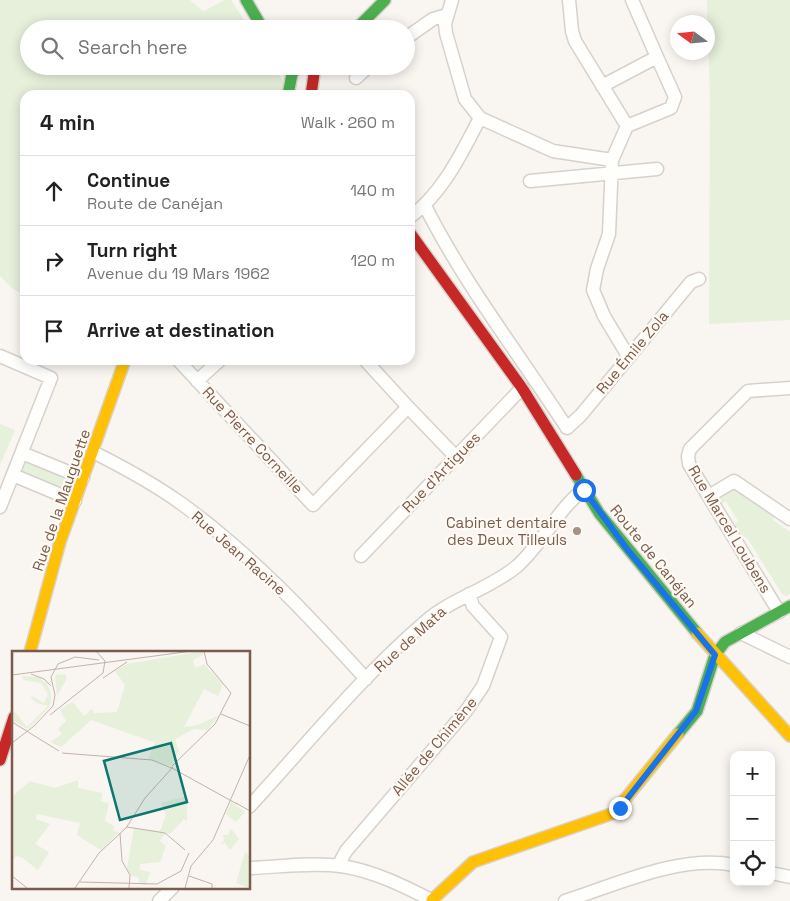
<!DOCTYPE html>
<html lang="en">
<head>
<meta charset="utf-8">
<style>
  :root { --surface:#fff; --page:#f6f6f6; --text:#222; --muted:#767676; --line:#e0e0e0 }
  body { margin:0; font-family:"Space Grotesk",sans-serif; background:var(--page); color:var(--text) }
  .controls { position:absolute; right:15px; bottom:15px; display:grid; overflow:hidden; border-radius:10px; box-shadow:0 2px 12px #0003 }
  .controls button { width:45px; height:45px; display:grid; place-items:center; padding:0; border:0; border-bottom:1px solid var(--line); background:var(--surface); color:var(--text); font:25px sans-serif }
  .compass { position:absolute; left:670px; top:15px; width:45px; height:45px; border-radius:50%; background:var(--surface); box-shadow:0 2px 12px #0003; rotate:285deg }
  .stop { position:absolute; width:15px; height:15px; margin:-11px; border:4px solid #1a73e8; border-radius:50%; background:#fff }
  .stop.end { background:#1a73e8; border-color:#fff; box-shadow:0 1px 5px #0008 }
  .list { margin:0; padding:0; list-style:none }
  h2 { display:flex; justify-content:space-between; align-items:center; height:65px; margin:0; padding:0 20px; font-size:21px }
  h2 small { font-size:16px; font-weight:400; color:var(--muted) }
  .list li { display:grid; grid-template-columns:32px 1fr auto; gap:15px; align-items:center; box-sizing:border-box; height:70px; padding:0 20px; border-top:1px solid var(--line) }
  .list b { display:block; font-size:19px; white-space:nowrap }
  .list p { margin:0; font-size:16px; white-space:nowrap; color:var(--muted) }
  .list em { font-size:16px; font-style:normal; color:var(--muted) }
  .icon { flex:none; width:28px; height:28px; fill:none; stroke:currentColor; stroke-width:2; stroke-linecap:round; stroke-linejoin:round }
  .map { position:relative; flex:none; width:790px; height:901px; overflow:hidden }
  .search { position:absolute; background:var(--surface); box-shadow:0 2px 12px #0003; left:20px; top:20px; width:395px; height:55px; display:flex; align-items:center; gap:12px; box-sizing:border-box; padding:0 18px; border-radius:28px; color:var(--muted); font-size:19px }
  .panel { position:absolute; background:var(--surface); box-shadow:0 2px 12px #0003; left:20px; top:90px; width:395px; height:275px; border-radius:15px }
  .map>svg:first-child { display:block }
</style>
</head>
<body>
<div class="map">
<svg width="790" height="901" viewBox="0 0 790 901">
  <rect width="100%" height="100%" fill="#f9f5f0"/>
  <!-- green -->
  <path fill="#e7f0db" d="M0 0H190L203 11 225 0H231L250 29H29V66H273L284 83 280 95H25V295L13 289 0 276Z
    M707 0H790V320L709 324 710 99Z
    M0 424 15 430 0 465Z
    M27 461 70 478 71 482 68 490 20 472 23 463Z
    M732 486 777 514 773 520 790 532V594L786 596 782 594 748 539 739 533 734 525 738 521 726 501 720 505 717 499Z"/>
  <g fill="none" stroke-linecap="round" stroke-linejoin="round">
    <defs>
      <path id="street" d="M452 0 445 24 446 33 465 99 480 118 553 151 612 160
        M569 0 572 31 575 41 627 126 612 160 609 234 597 269 593 290 604 316 628 356
        M632 0 657 57
        M406 38 433 19 447 15
        M356 78 369 66
        M602 86 657 57 675 97 671 108 627 126
        M530 181 657 169
        M425 206C465 285 519 354 567 428L581 415 691 282 699 279
        M410 217C443 193 461 154 480 118
        M0 356 51 378 0 507
        M178 360 313 505 408 407 365 360
        M197 381 220 360
        M408 407 455 456
        M93 452C123 467 154 484 182 504 251 554 309 616 366 679
        M22 453 83 478
        M13 475 75 501
        M709 496 734 481 790 519
        M361 556 522 388
        M779 612 689 464 688 456 690 449 748 391 790 388
        M741 633 790 657
        M249 807C306 745 361 677 425 622 452 598 488 590 516 567 542 545 556 511 583 490
        M338 866 346 851 466 711 483 686 501 637 473 606 469 594
        M249 868C278 867 311 862 341 866 374 871 404 886 433 901
        M771 873 790 877
        M159 901 173 887
        M565 901C615 885 681 854 734 865"/>
      <path id="fast" d="M246 0 263 29
        M356 29 385 0
        M288 95 292 74 298 66
        M576 475 599 513 697 633
        M678 734 697 711 715 655 725 642 790 606"/>
      <path id="slow" d="M697 633 790 736
        M30 652 60 542 125 360
        M432 900 473 862 614 813 678 734"/>
      <path id="jam" d="M307 66 314 74 311 95
        M410 233 522 388 576 475
        M0 760 14 717"/>
    </defs>
    <!-- street casing -->
    <use href="#street" stroke="#d7d1cb" stroke-width="15"/>
    <!-- fast casing -->
    <use href="#fast" stroke="#d9d2cb" stroke-width="14"/>
    <!-- slow casing -->
    <use href="#slow" stroke="#d9d2cb" stroke-width="14"/>
    <!-- jam casing -->
    <use href="#jam" stroke="#d9d2cb" stroke-width="14"/>
    <!-- street -->
    <use href="#street" stroke="#fefefd" stroke-width="12"/>
    <!-- fast -->
    <use href="#fast" stroke="#4caf50" stroke-width="11"/>
    <!-- slow -->
    <use href="#slow" stroke="#ffc107" stroke-width="11"/>
    <!-- jam -->
    <use href="#jam" stroke="#c62828" stroke-width="11"/>
  </g>
  <g fill="none" stroke-linecap="round" stroke-linejoin="round">
    <!-- route -->
    <path stroke="#1a73e8" stroke-width="6" d="M584 490 627 549 715 655 696 711 620 808"/>
  </g>
  <!-- markers -->
  <circle fill="#a69286" stroke="#fffaf3" stroke-width="2" cx="577" cy="531" r="5"/>
  <g text-anchor="middle" dominant-baseline="central" stroke-width="4.5" stroke-linejoin="round" paint-order="stroke">
    <!-- street labels -->
    <g font-size="15" fill="#7a5c4d" stroke="#fffaf3">
      <text transform="translate(632 352) rotate(-50)">Rue Émile Zola</text>
      <text transform="translate(253 440) rotate(47)">Rue Pierre Corneille</text>
      <text transform="translate(441 472) rotate(-46)">Rue d'Artigues</text>
      <text transform="translate(61 500) rotate(-71)">Rue de la Mauguette</text>
      <text transform="translate(730 529) rotate(59)">Rue Marcel Loubens</text>
      <text transform="translate(239 553) rotate(41)">Rue Jean Racine</text>
      <text transform="translate(654 556) rotate(51)">Route de Canéjan</text>
      <text transform="translate(410 639) rotate(-42)">Rue de Mata</text>
      <text transform="translate(434 746) rotate(-50)">Allée de Chimène</text>
    </g>
    <!-- poi labels -->
    <g font-size="15" fill="#7a5c4d" stroke="#fffaf3" text-anchor="end">
      <text x="567" y="522">Cabinet dentaire<tspan x="567" dy="17">des Deux Tilleuls</tspan></text>
    </g>
  </g>
  <!-- overview -->
  <g transform="translate(12 651)">
    <rect width="238" height="238" fill="#f9f5f0"/>
    <path d="M191 0V4L181 9 182 14 185 17 192 13 211 33 206 45 192 38 172 76 186 74 207 64 196 79 182 78 163 88 167 100 159 115 136 108 144 89 141 91 79 69 49 96 38 91 50 83 46 78 54 70 48 59 75 41 61 51 72 65 80 58 82 62 105 61 113 34 103 20 115 13ZM43 24 53 23 55 27 45 45ZM10 25 26 26 35 33 39 42V51L34 60 22 72 15 78 0 69V63L3 61 15 76 36 55 25 52 19 47 20 45 32 52 36 43 29 32 12 29ZM66 129V137L90 142 89 150 97 152 93 170 102 175 101 180 107 181 89 199 65 184 68 172 25 163 24 168 38 173 23 193 37 201 26 219 11 207 4 205 0 210V146L18 130 43 137ZM175 145V170L172 168 158 183 148 180 154 182 148 190 154 195 148 211 128 213V219L138 221 134 234 128 233 126 226 119 225 115 217 122 177 148 180 154 164 149 152ZM219 151 233 161 224 171 214 163ZM219 178 227 188 218 199 213 192 208 193 212 190 211 184H216ZM233 201 237 204V237L224 232Z" fill="#e7f0db"/>
    <path fill="none" stroke="#c2b3aa" stroke-width="1" d="M19 23 32 28 39 35M0 24 180 0M91 27 115 11M209 63 238 75M38 64 91 22 93 10 84 0M0 71 47 100M0 92 22 75 41 55 43 44 39 26 46 13 63 6 87 9M50 102 140 109 157 116M160 115 203 73 219 42 195 13 192 0M160 117 225 153M224 152 238 160M115 176 153 182 173 199M108 182 110 210 118 224 117 237M0 225 15 237M177 225 200 233V237M68 231 145 233 169 220 177 202M63 237 87 202 114 177 133 147 161 116 157 117M173 237 179 215 201 189 238 104"/>
    <path fill="#0f766e" fill-opacity="0.15" stroke="#0f766e" stroke-width="2.5" d="M159 92 175 151 108 169 92 110Z"/>
    <rect width="238" height="238" fill="none" stroke="#7a5c4d" stroke-width="2.5"/>
  </g>
</svg>
<div class="controls">
<button>+</button>
<button>−</button>
<button><svg class="icon" aria-label="locate" viewBox="0 0 24 24"><circle cx="12" cy="12" r="6"/><path d="M12 2v4M12 18v4M2 12h4M18 12h4"/></svg></button>
</div>
<svg class="compass" viewBox="-18 -18 36 36"><path d="M0-13l5 13h-10z" fill="#e53935"/><path d="M0 13l5-13h-10z" fill="#767676"/></svg>
<div class="stop" style="left:584px;top:490px"></div>
<div class="stop end" style="left:620px;top:808px"></div>
<div class="search"><svg class="icon" aria-label="search" viewBox="0 0 24 24"><circle cx="10" cy="10" r="6"/><path d="M15 15l6 6"/></svg>Search here</div>
<section class="panel">
<h2>4 min<small>Walk · 260 m</small></h2>
<ul class="list">
<li><svg class="icon" aria-label="ahead" viewBox="0 0 24 24"><path d="M12 20V5M6 11l6-6 6 6"/></svg><div><b>Continue</b><p>Route de Canéjan</p></div><em>140 m</em></li>
<li><svg class="icon" aria-label="right" viewBox="0 0 24 24"><path d="M7 20v-9h11M14 6l5 5-5 5"/></svg><div><b>Turn right</b><p>Avenue du 19 Mars 1962</p></div><em>120 m</em></li>
<li><svg class="icon" aria-label="arrive" viewBox="0 0 24 24"><path d="M6 21V4h12l-3 4 3 4H6"/></svg><div><b>Arrive at destination</b></div></li>
</ul>
</section>
</div>
</body>
</html>
